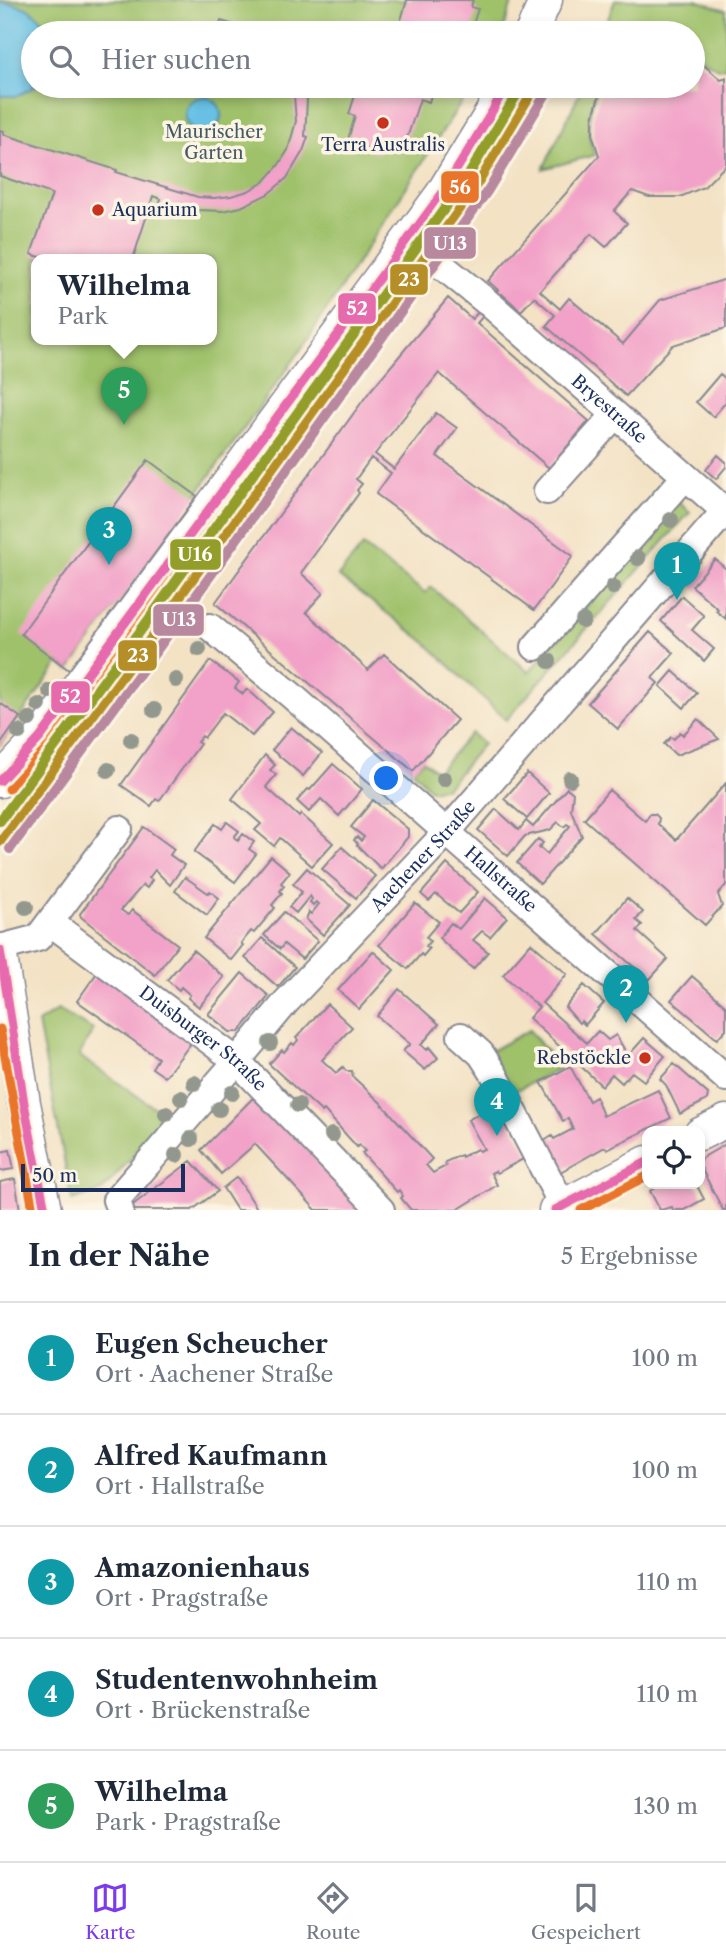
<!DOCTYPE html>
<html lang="de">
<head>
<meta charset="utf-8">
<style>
  :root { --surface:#fff; --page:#f6f6f7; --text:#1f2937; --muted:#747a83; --line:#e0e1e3; --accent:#7c3aed }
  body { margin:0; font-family:"Libre Caslon Text",serif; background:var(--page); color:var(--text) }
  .controls { position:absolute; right:21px; bottom:21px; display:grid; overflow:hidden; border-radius:14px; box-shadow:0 4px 10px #0003 }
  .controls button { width:63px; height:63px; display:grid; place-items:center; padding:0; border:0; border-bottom:2px solid var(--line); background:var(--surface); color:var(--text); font:35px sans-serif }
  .scale { position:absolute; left:21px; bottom:18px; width:164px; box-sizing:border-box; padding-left:7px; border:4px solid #1b2f5e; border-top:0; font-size:19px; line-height:24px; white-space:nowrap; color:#1b2f5e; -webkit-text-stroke:5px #fcf5e5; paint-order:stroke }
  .you { position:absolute; left:387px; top:779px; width:24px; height:24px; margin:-18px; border:5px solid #fff; border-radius:50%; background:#1a73e8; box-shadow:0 0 0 10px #1a73e833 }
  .badge { display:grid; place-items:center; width:46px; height:46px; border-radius:50%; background:var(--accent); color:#fff; font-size:23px; font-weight:700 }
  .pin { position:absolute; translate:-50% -58px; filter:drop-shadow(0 2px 4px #0008) }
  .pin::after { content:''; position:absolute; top:37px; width:24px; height:21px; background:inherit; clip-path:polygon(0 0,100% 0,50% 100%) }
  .popup { position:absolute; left:31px; top:254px; width:186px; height:91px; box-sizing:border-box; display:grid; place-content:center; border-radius:14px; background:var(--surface); filter:drop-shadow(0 2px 5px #0005); font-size:23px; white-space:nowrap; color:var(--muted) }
  .popup b { font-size:26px; color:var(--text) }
  .popup::after { content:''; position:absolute; left:50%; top:100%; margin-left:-14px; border:14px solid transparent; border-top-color:var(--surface) }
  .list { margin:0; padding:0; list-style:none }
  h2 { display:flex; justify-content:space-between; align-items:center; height:91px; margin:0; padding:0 28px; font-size:30px }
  h2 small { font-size:23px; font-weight:400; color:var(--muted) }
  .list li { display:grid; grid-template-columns:46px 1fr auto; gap:21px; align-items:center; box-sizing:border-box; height:112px; padding:0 28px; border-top:2px solid var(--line) }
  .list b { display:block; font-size:26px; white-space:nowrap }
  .list p { margin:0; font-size:23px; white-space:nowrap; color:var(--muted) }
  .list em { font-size:23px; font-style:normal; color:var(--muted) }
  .icon { flex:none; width:38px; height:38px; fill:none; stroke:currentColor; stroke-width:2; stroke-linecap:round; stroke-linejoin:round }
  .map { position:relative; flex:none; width:726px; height:1210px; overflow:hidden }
  .search { position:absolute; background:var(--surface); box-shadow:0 4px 10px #0003; left:21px; right:21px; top:21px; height:77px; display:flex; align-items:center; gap:18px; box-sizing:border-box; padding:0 24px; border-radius:38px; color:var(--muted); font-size:26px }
  .sheet { height:651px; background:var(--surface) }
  nav { display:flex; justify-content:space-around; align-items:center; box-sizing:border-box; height:98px; border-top:2px solid var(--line); background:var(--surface); font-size:19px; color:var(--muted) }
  nav a { display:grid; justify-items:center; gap:4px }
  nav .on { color:var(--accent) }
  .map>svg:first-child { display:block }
</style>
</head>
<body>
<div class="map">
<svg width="726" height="1210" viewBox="0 0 726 1210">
  <rect width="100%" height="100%" fill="#fcf5e5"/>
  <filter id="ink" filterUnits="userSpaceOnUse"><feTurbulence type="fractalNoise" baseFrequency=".0143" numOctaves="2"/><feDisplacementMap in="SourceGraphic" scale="14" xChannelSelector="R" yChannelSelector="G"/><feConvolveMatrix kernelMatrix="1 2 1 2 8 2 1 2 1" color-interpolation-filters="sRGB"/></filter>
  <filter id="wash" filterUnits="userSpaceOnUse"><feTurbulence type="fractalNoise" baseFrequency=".00686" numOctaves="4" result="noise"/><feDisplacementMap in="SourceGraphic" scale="28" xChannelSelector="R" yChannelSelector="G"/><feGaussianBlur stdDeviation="1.57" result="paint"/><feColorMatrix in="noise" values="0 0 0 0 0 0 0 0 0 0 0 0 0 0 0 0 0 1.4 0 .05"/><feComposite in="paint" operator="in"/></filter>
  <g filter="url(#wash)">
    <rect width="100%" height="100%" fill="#f3e2c4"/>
    <!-- green -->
    <path fill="#9fc16a" stroke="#5d7864" stroke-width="2" fill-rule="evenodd" d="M0 0H513L502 33H33V86H472L298 354 69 670 59 663 0 745ZM37 259H212V339H37Z
      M615 0H696L726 10V67L719 69 693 53V33H603Z
      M583 86H600C588 108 585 132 595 155L543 169Z
      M678 501 690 512 506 720 425 642 338 576 363 546 425 593 431 587 529 672Z
      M471 733 483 744 447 787 431 790 413 771 423 760 437 772Z
      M58 1010 93 1030 79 1056 168 1117 102 1191 72 1201 38 1023Z
      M529 1030 561 1068 513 1092 489 1052Z"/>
    <!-- water -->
    <path fill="#68c1e5" stroke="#4278a2" stroke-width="2" d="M0 3C23 2 40 13 50 33H33V86H36L17 96H0Z
      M185 115a18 18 0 1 1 36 0a18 18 0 1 1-36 0Z"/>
    <g id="blocks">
      <!-- building -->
      <path fill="#f2a1c8" d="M407 0H473L471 7 478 9 470 33H403L406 25 400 23Z
        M221 21 244 28 257 33H217Z
        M693 59 705 66 721 80 726 78V165L704 187 680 197H649L632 191 614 211 627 223 606 247 591 234 540 291 560 309 569 298 623 344 660 300 726 279V328L673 345 626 396 546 326 555 315 534 297 521 311 502 294 477 323 589 421 549 468 439 373 375 454 394 469 436 413 457 428 437 456 573 556 534 610 376 494 391 473 371 458 356 479 362 484 357 490 359 493 301 573 323 593 306 612 368 670 384 654 457 720 413 771 215 603 370 391 448 298 472 319 498 290 488 281 599 156 593 137V118L599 96 605 86H693Z
        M290 86H302L307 100 305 136 308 137 303 151 287 178 268 194 241 207 223 211 198 210 180 205 176 218 157 212 161 199 153 196 133 259H46L31 254 52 194 0 176V130L4 131 3 134 117 170 116 172 198 197 214 198 231 196 248 191 264 182 278 166 288 150 296 121 294 96Z
        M358 86H434L429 102 420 99 404 147 382 140 378 153 347 143 355 116 349 114Z
        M720 374 726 379V402L713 417 696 402Z
        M718 455 726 462V467L716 479 706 470Z
        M148 460 197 496 69 670 21 634Z
        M715 559 726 569V619L716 611 718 609 692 586Z
        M682 596 704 616 692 630 714 649 704 661 661 621Z
        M650 632 674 653 652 678 658 683 618 729 588 703Z
        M210 661 239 682 235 688 243 694 247 689 273 712 252 736 223 713 204 738 202 736 197 742 200 744 159 801 156 799 151 806 121 785Z
        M673 671 697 693 684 708 660 686Z
        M0 703 20 717 0 745Z
        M698 719 719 739 676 755 664 744 671 737 674 739 680 732 683 735Z
        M291 727 322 753 303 776 272 750Z
        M265 755 275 765 270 770 276 775 266 787 299 817 301 814 333 843 312 866 280 838 274 846 255 830 261 824 232 799Z
        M333 764 362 789 339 816 321 799 309 812 297 801 308 789 310 790Z
        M527 773 549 793 527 819 504 799Z
        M726 783V885L718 894 722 906 705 925 584 819 609 790 645 821 650 814H655L659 818 658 824 676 840Z
        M567 788 573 793 571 810 582 836 540 884 517 863 538 839 543 843 538 849 540 848 547 854 570 826 567 824 564 827 558 822 550 830 525 836 508 856 478 830 496 809 519 830 526 821 533 827Z
        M373 800 408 829V837L381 869 357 845 358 844 354 840 357 837 361 841 364 837 351 827Z
        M227 822 239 831 234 837 238 841 243 834 254 842 249 849 256 854 235 882 194 852 215 824 222 829Z
        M144 827 174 849 170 855 184 865 170 885 155 870 149 878 152 880 147 888 143 885 121 910 128 915 132 910 178 945 155 975 81 917 80 914Z
        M342 847 375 876 356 898 322 869Z
        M271 856 290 872 281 883 284 886 280 891 282 893 272 905 275 908 254 933 251 931 241 943 243 945 231 960 204 938Z
        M447 864 478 892 459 913 436 894 429 901 421 894Z
        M307 868 350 905 323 935 306 919 309 912 311 914 319 904 316 902 313 905 310 902 312 899 310 896 296 913 289 907 302 892 293 884Z
        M185 877 208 893 210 891 219 898 207 915 175 891Z
        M485 898 507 917 490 937 482 931 473 940 488 952 473 969 439 938 451 923 459 929Z
        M627 898 643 912 636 920 642 925 637 931 668 959 649 980 596 934Z
        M415 903 439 922 426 937 430 941 426 946 429 949 423 956 421 954 408 969 379 945Z
        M284 912 318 941 302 959 284 944 280 949 264 935Z
        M262 938 295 967 278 987 245 958Z
        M531 943 567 974 542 1003 587 1043 598 1031 608 1040 616 1035 628 1056 644 1038 665 1056 644 1081 632 1072 622 1083 612 1074 602 1086 529 1018 539 1007 503 975Z
        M193 950 224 977 199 1007 188 998 190 995 181 987 179 990 167 980Z
        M373 951 394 970 359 1009 338 990Z
        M99 970 195 1038 165 1077 152 1068 158 1058 77 1001Z
        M242 973 269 996 239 1032H230L208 1014Z
        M692 976 726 1006V1029L717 1039 671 1000Z
        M584 985 604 1003 585 1025 581 1021 579 1023 565 1007Z
        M399 989 439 1024 421 1045 427 1050 429 1047 438 1058 425 1070 403 1051 410 1044 377 1016Z
        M327 1004 352 1027 322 1060 336 1073 343 1067 346 1071H352L353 1077 380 1102 432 1159 426 1165 433 1173 446 1166 445 1162 461 1155 462 1157 477 1149 479 1151 484 1149 468 1120 500 1102 529 1156 497 1173 495 1171 491 1173 497 1185 457 1210H411L401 1198 403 1196 399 1190 397 1192 362 1153 365 1151 359 1145 357 1147 324 1110 322 1112 269 1064 282 1050 284 1052 292 1043 294 1045 298 1040 296 1038Z
        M674 1064 708 1094 707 1100 680 1114 666 1085 660 1079Z
        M570 1066 589 1101 596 1097 603 1116 658 1090 671 1118 607 1149 605 1147 553 1176 536 1146 552 1136 554 1139 573 1129 568 1118 563 1121 541 1082Z
        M253 1098 290 1132 364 1210H316L255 1144 221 1174 201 1150Z
        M726 1144V1210H723L700 1166V1159Z
        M10 1150 14 1169 0 1171V1152Z
        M191 1161 218 1191 192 1210H126Z
        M237 1177 258 1210H237L223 1188Z
        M15 1179 20 1210H0V1182Z
        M662 1184H696L704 1199 684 1210H673L672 1207 660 1210 650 1191Z"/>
    </g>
  </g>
  <g filter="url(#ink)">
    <use href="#blocks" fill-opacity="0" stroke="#878891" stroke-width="2"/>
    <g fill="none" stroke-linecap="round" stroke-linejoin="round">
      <defs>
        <g id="minor">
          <path d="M441 265 487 302"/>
          <path id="s1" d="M492 306 725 511"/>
          <path d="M547 491 615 415"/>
          <path id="s2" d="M210 627 291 695 726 1078"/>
          <path d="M535 647 685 477"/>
          <path id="s3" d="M51 923 237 1061 381 1210"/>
          <path d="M0 948 38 938 119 829"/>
          <path d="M461 1036 481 1054 494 1074 563 1206"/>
          <path id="s4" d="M120 1210 116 1200 237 1061 286 1002 447 832 726 510"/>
        </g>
        <path id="major" d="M531 33 546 0
          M0 781 40 738 441 195 493 110 505 86
          M0 950 24 1103 45 1210
          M700 1134 726 1121
          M555 1210 647 1162"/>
      </defs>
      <!-- minor casing -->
      <use href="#minor" stroke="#878891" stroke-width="30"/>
      <!-- major casing -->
      <use href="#major" stroke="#878891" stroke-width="35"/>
      <!-- minor -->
      <use href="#minor" stroke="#fff" stroke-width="26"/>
      <!-- major -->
      <use href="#major" stroke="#fff" stroke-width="32"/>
      <defs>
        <path id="bus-1" d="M0 781 40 738 441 195 493 110 505 86
          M0 950 24 1103 45 1210
          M555 1210 647 1162"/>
        <path id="bus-2" d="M9 789 50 745 451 202 503 116 516 91
          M0 1029 33 1210
          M581 1210 647 1176"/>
      </defs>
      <!-- bus-1 casing -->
      <use href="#bus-1" stroke="#fcf5e5" stroke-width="14"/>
      <!-- bus-2 casing -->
      <use href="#bus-2" stroke="#fcf5e5" stroke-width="14"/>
      <!-- bus-1 -->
      <use href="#bus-1" stroke="#e66bad" stroke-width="9"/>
      <!-- bus-2 -->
      <use href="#bus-2" stroke="#e8752a" stroke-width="9"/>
      <defs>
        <path id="rail-1" d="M10 849 159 647 488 190 547 92"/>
        <path id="rail-2" d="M0 821 139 633 468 176 522 86"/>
      </defs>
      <!-- rail-1 casing -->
      <use href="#rail-1" stroke="#fcf5e5" stroke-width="16"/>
      <!-- rail-2 casing -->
      <use href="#rail-2" stroke="#fcf5e5" stroke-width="16"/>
      <!-- rail-1 -->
      <use href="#rail-1" stroke="#b8889e" stroke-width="10"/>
      <!-- rail-2 -->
      <use href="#rail-2" stroke="#929d2a" stroke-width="10"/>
      <defs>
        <path id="tram-1" d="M0 842 149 640 478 183 536 86"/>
      </defs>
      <!-- tram-1 casing -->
      <use href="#tram-1" stroke="#fcf5e5" stroke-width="14"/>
      <!-- tram-1 -->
      <use href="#tram-1" stroke="#b68e27" stroke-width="9"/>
    </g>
    <!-- trees -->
    <g fill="#92988e">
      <circle cx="671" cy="520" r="8"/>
      <circle cx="638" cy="558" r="8"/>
      <circle cx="613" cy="587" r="8"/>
      <circle cx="583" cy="621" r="8"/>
      <circle cx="199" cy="649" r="8"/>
      <circle cx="549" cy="661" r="8"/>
      <circle cx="176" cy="680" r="8"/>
      <circle cx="50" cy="691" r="8"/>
      <circle cx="39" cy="705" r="8"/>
      <circle cx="154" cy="710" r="8"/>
      <circle cx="29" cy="719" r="8"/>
      <circle cx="19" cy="732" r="8"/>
      <circle cx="131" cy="740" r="8"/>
      <circle cx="108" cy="770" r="8"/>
      <circle cx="444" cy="779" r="8"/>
      <circle cx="570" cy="779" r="8"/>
      <circle cx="26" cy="907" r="8"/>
      <circle cx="270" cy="1043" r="8"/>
      <circle cx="194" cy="1083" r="8"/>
      <circle cx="232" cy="1093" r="8"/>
      <circle cx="181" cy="1098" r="8"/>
      <circle cx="298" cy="1105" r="8"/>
      <circle cx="219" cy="1109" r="8"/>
      <circle cx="166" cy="1114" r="8"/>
      <circle cx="332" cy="1135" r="8"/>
      <circle cx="191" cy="1139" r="8"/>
      <circle cx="176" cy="1155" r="8"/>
    </g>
  </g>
  <!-- markers -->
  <g fill="#c8321e" stroke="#fcf5e5" stroke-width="2.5">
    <circle cx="383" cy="123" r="7"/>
    <circle cx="98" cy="210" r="7"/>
    <circle cx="645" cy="1058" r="7"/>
  </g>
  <g text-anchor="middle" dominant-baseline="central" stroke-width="7" stroke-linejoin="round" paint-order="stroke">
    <!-- park labels -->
    <g font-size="18" fill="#435b62" stroke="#fcf5e5">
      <text x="214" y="132">Maurischer<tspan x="214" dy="21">Garten</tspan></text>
    </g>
    <!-- poi labels -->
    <g font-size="18" fill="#1b2f5e" stroke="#fcf5e5">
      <text x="383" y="145">Terra Australis</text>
      <text x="112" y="210" text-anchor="start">Aquarium</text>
      <text x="631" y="1058" text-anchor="end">Rebstöckle</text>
    </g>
    <!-- street labels -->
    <g font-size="18" fill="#1b2f5e" stroke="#fcf5e5">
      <text stroke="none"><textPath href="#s1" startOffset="156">Bryestraße</textPath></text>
      <text stroke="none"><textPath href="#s4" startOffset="472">Aachener Straße</textPath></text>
      <text stroke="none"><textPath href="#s2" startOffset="385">Hallstraße</textPath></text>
      <text stroke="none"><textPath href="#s3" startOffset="191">Duisburger Straße</textPath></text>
    </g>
  </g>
  <g stroke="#fcf5e5" stroke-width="2.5">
    <rect x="440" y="170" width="40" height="34" rx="7" fill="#e8752a"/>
    <rect x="423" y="226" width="54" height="34" rx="7" fill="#b8889e"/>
    <rect x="389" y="263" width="40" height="33" rx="7" fill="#b68e27"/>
    <rect x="337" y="292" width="40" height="33" rx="7" fill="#e66bad"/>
    <rect x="169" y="538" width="53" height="33" rx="7" fill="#929d2a"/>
    <rect x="152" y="603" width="53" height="34" rx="7" fill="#b8889e"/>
    <rect x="117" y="639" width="41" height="33" rx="7" fill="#b68e27"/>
    <rect x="50" y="680" width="41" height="34" rx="7" fill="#e66bad"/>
  </g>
  <g font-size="19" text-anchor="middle" font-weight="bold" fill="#fff">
    <text x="460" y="194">56</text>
    <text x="450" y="250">U13</text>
    <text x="409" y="286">23</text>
    <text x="357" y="315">52</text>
    <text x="195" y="561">U16</text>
    <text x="179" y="626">U13</text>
    <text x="138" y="662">23</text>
    <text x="70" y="703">52</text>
  </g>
</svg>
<div class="controls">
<button><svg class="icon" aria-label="locate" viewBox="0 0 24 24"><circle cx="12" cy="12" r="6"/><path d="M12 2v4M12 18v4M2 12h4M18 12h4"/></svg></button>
</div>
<div class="scale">50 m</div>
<div class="you"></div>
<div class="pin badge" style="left:677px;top:600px;background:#0f9aa8">1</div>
<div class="pin badge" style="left:626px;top:1023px;background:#0f9aa8">2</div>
<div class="pin badge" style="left:109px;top:565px;background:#0f9aa8">3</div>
<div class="pin badge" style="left:497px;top:1136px;background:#0f9aa8">4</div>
<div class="pin badge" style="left:124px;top:425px;background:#2e9e5b">5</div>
<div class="popup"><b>Wilhelma</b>Park</div>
<div class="search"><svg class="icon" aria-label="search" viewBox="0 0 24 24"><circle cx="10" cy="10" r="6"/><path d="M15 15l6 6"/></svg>Hier suchen</div>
</div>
<section class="sheet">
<h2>In der Nähe<small>5 Ergebnisse</small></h2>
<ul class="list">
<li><span class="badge" style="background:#0f9aa8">1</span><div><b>Eugen Scheucher</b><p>Ort · Aachener Straße</p></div><em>100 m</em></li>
<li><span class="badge" style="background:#0f9aa8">2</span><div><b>Alfred Kaufmann</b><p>Ort · Hallstraße</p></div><em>100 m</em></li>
<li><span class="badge" style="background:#0f9aa8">3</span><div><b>Amazonienhaus</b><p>Ort · Pragstraße</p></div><em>110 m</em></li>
<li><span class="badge" style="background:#0f9aa8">4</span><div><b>Studentenwohnheim</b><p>Ort · Brückenstraße</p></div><em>110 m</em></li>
<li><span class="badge" style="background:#2e9e5b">5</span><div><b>Wilhelma</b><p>Park · Pragstraße</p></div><em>130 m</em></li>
</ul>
</section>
<nav>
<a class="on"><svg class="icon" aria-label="map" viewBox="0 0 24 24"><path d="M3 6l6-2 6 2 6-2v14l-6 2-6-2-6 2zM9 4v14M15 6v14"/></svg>Karte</a>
<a><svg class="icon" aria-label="directions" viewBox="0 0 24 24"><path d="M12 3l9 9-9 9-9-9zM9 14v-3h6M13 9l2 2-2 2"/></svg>Route</a>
<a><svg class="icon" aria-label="saved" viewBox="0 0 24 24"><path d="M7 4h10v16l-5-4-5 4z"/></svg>Gespeichert</a>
</nav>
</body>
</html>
